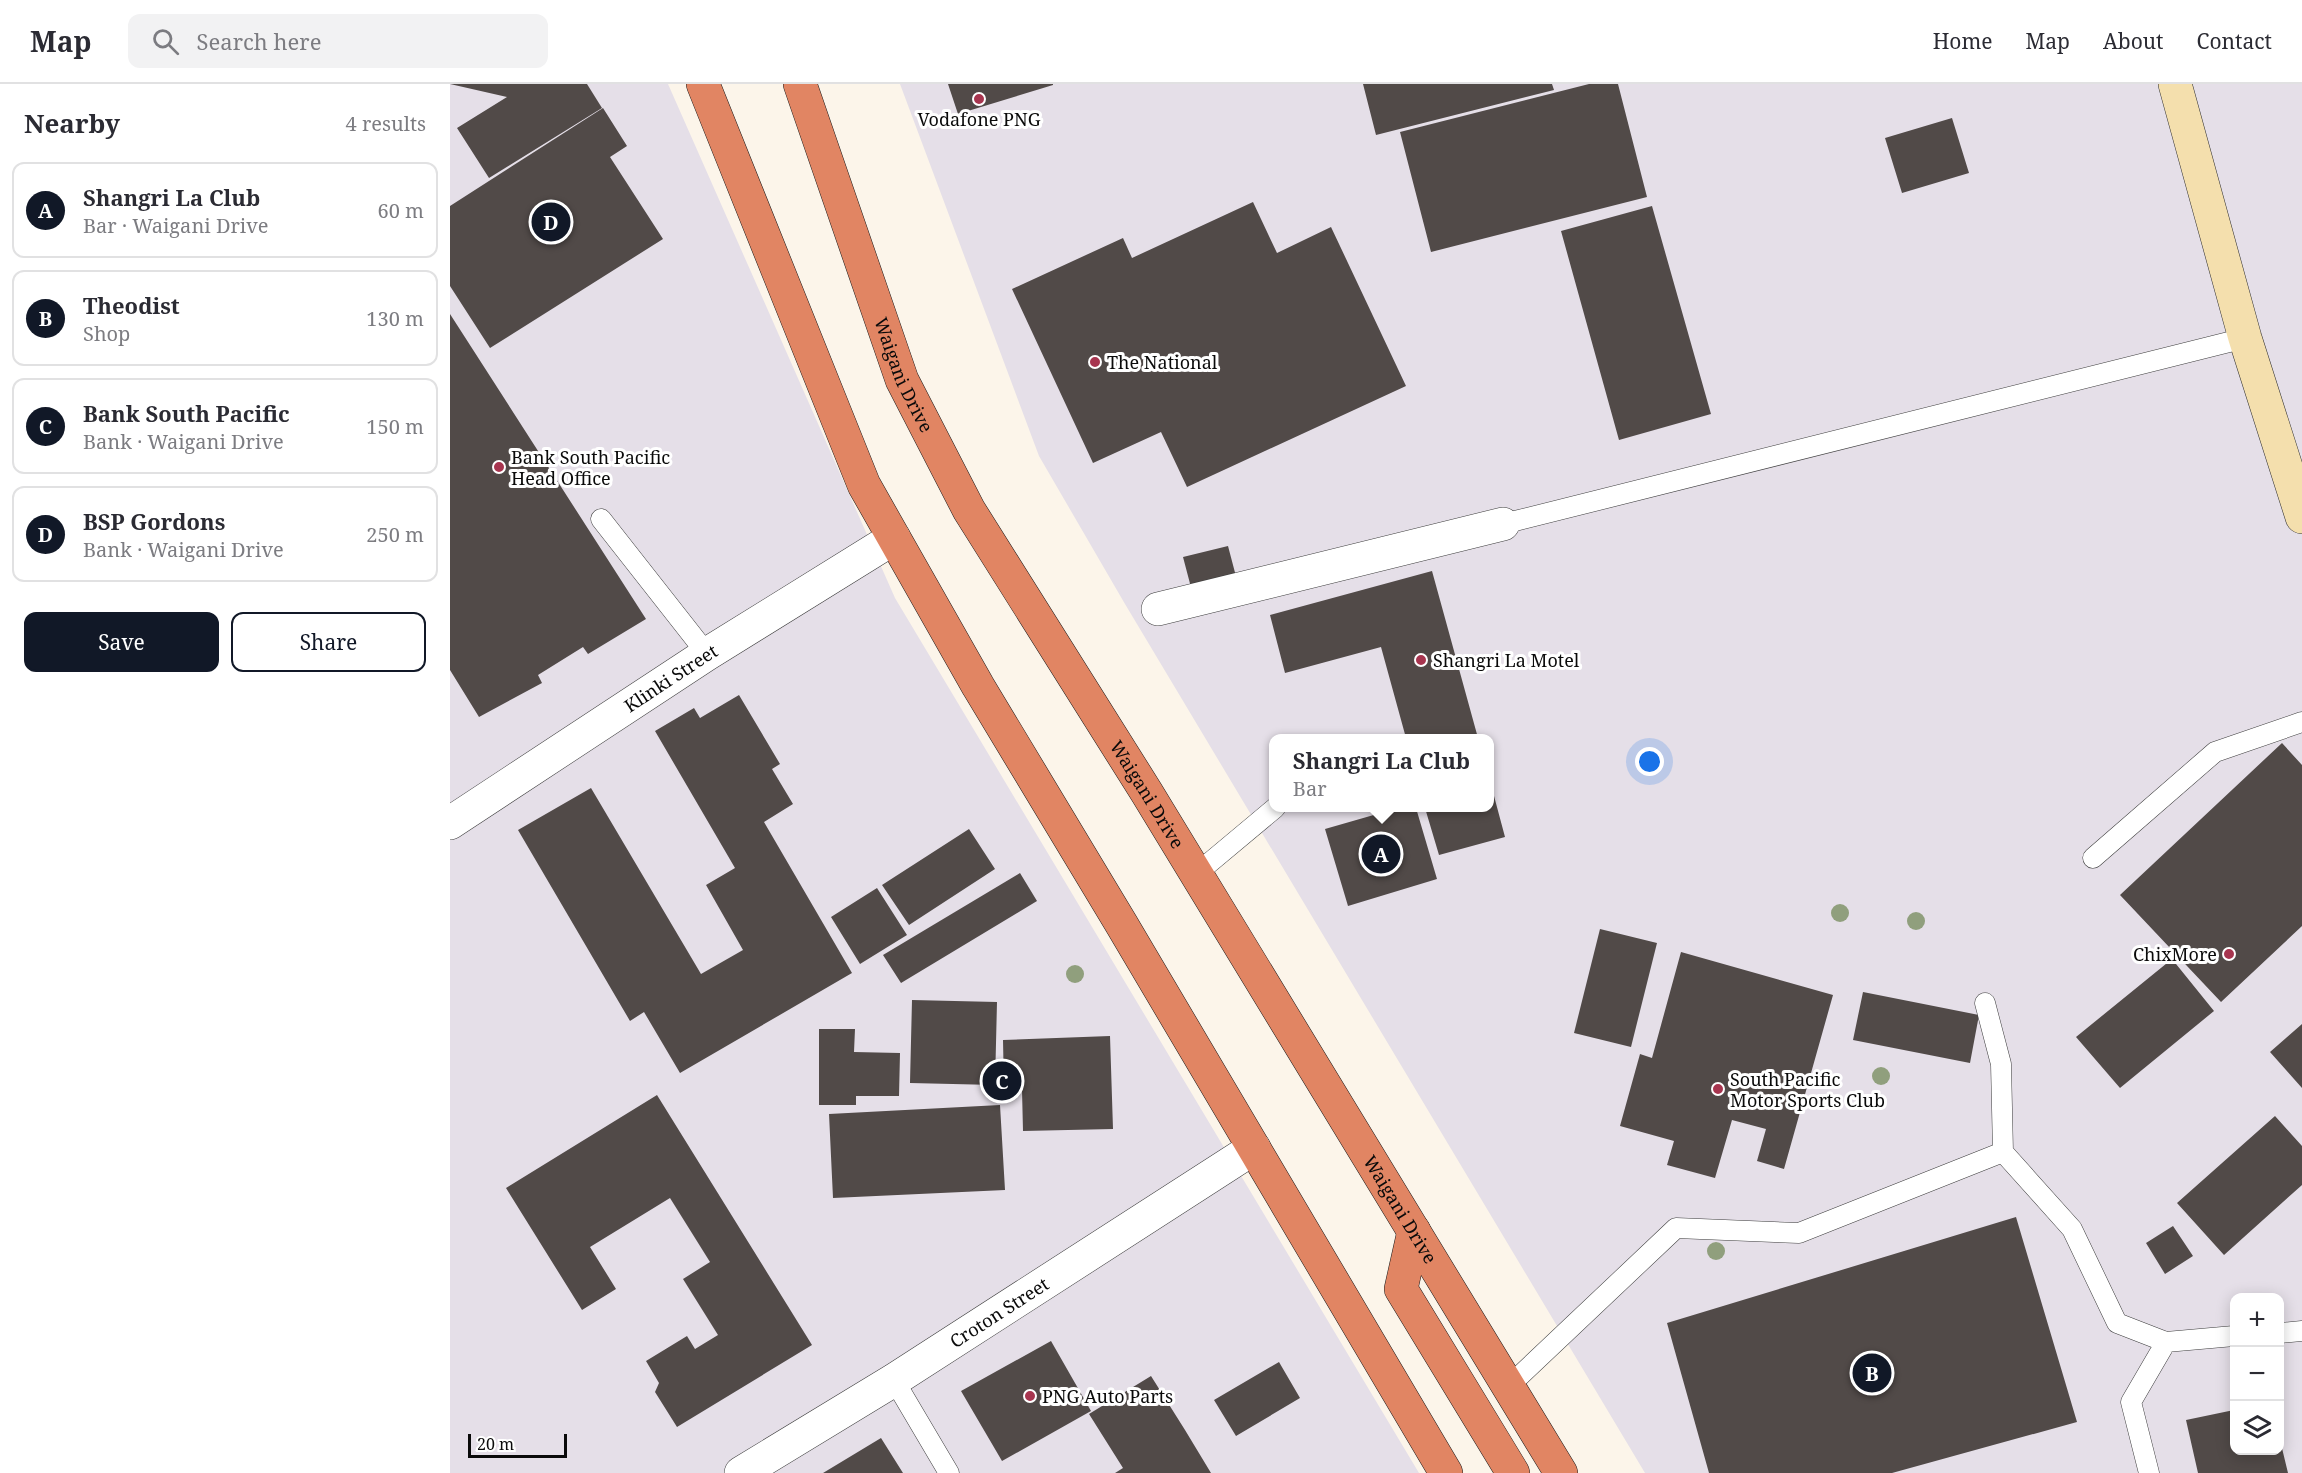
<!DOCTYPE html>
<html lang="en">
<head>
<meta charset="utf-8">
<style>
  :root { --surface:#fff; --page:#f2f2f3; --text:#2b2b33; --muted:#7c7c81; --line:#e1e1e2; --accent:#111827 }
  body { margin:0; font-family:"Noto Serif",serif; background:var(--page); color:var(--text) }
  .controls { position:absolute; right:18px; bottom:18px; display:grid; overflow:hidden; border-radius:12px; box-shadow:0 3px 15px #0003 }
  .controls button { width:54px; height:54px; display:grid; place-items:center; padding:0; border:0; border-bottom:2px solid var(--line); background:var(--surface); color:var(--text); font:30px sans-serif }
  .scale { position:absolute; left:18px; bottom:15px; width:99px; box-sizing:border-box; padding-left:6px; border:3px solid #0a0a0a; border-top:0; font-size:16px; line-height:21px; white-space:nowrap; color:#0a0a0a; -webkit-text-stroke:4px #fff; paint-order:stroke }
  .you { position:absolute; left:1200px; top:678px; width:21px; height:21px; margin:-15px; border:4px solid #fff; border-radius:50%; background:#1a73e8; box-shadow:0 0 0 9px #1a73e833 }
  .badge { display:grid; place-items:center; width:39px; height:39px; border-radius:50%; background:var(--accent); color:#fff; font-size:20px; font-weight:700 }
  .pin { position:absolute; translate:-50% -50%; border:3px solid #fff; box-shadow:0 2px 6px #0006 }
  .popup { position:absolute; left:819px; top:650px; width:225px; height:78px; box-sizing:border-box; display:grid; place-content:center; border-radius:12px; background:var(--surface); filter:drop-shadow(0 2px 4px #0005); font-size:20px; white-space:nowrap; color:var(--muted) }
  .popup b { font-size:22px; color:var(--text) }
  .popup::after { content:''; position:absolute; left:50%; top:100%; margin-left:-12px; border:12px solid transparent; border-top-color:var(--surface) }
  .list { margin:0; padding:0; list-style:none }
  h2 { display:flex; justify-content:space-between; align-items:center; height:78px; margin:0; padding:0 24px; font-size:26px }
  h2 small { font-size:20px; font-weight:400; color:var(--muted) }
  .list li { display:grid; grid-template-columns:39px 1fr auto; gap:18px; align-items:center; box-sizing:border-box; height:96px; margin:0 12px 12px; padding:0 12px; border:2px solid var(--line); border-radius:12px }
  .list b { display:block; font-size:22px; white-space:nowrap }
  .list p { margin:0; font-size:20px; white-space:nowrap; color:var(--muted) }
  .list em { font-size:20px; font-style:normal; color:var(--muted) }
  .actions { display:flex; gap:12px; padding:18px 24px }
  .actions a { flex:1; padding:14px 0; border:2px solid var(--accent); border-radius:12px; text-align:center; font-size:21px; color:var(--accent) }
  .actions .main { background:var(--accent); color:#fff }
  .icon { flex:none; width:33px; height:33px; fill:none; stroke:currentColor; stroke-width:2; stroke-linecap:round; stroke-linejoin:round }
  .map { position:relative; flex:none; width:1852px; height:1389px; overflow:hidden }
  header { display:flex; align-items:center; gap:36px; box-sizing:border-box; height:84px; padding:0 30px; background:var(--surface); border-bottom:2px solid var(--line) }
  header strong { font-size:28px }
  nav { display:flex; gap:33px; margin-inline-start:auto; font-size:21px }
  .search { width:420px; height:54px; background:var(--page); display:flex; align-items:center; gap:15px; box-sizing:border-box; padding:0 21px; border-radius:12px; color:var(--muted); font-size:22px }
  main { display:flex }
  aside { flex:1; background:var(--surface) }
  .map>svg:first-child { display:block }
</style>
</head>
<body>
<header>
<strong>Map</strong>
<div class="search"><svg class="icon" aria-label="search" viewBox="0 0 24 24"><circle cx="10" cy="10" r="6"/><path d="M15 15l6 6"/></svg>Search here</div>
<nav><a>Home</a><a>Map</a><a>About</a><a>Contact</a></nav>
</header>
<main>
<aside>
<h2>Nearby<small>4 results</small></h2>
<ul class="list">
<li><span class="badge">A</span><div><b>Shangri La Club</b><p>Bar · Waigani Drive</p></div><em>60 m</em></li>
<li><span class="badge">B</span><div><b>Theodist</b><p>Shop</p></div><em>130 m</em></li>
<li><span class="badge">C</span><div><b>Bank South Pacific</b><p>Bank · Waigani Drive</p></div><em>150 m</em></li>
<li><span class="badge">D</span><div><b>BSP Gordons</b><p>Bank · Waigani Drive</p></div><em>250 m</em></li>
</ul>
<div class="actions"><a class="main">Save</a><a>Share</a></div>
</aside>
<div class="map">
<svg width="1852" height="1389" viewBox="0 0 1852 1389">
  <rect width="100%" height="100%" fill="#fcf5ea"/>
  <!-- industrial -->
  <path fill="#e5dfe8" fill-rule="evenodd" d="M0 0H218L445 514 969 1389H0Z
    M450 0H1852V1389H1195L675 520 589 372ZM823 654H1039V724H823ZM1784 1214H1830V1366H1784Z"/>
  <!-- building -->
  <path fill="#514a48" d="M0 0H137L152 24 39 94 7 44 57 13Z
    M498 0H603V1L508 30Z
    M913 0H1102L1104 6 926 51Z
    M1139 0H1168L1197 113 981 168 950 48Z
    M153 24 177 62 160 73 213 155 40 264 0 202V122Z
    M1502 34 1519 89 1452 109 1435 54Z
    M803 118 827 169 881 143 956 302 737 403 711 348 643 379 562 205 673 154 682 174Z
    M1202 122 1261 330 1169 356 1111 147Z
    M0 230 196 535 138 570 133 563 88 591 92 599 29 633 0 586Z
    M778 462 788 500 743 511 733 473Z
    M982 487 1028 654H956L931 563 835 589 820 531Z
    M289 611 330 680 322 685 343 720 314 738 402 889 230 989 194 928 180 937 68 746 141 704 251 890 293 866 256 801 285 784 205 647 244 624 250 634Z
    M1832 659 1852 681V842L1771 918 1670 811Z
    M1040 697 1055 753 989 771 975 724H1039Z
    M948 724H966L987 795 898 822 875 745Z
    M519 745 545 785 459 841 432 801Z
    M570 789 587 817 451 899 433 871Z
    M427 804 457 851 410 880 381 833Z
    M1150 845 1207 859 1181 963 1124 949Z
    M1231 868 1383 911 1334 1085 1307 1077 1316 1045 1282 1036 1265 1094 1217 1081 1224 1057 1170 1042 1190 970 1202 974Z
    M1722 875 1764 927 1670 1004 1626 953Z
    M1413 908 1529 931 1520 979 1403 956Z
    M462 916 547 918 545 1001 460 999Z
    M1852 940V1004L1820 968Z
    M369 945H405L404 968 450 969 449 1012H406V1021H369Z
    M660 952 663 1045 573 1047 572 1006H554L553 956Z
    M207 1011 362 1261 227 1343 205 1308 209 1299 196 1277 237 1252 245 1265 268 1251 233 1195 260 1178 220 1114 140 1163 166 1205 132 1226 56 1104Z
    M550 1021 555 1106 383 1114 379 1030Z
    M1825 1032 1852 1062V1101L1774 1171 1727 1119Z
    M1566 1133 1627 1338 1442 1389H1259L1217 1239Z
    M1723 1142 1743 1172 1715 1190 1696 1159Z
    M601 1257 641 1327 552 1377 511 1307Z
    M829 1278 850 1314 786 1352 764 1316Z
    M701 1292 735 1346 761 1389H665L673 1384 639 1330Z
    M1784 1326V1366H1830V1356L1838 1389H1748L1736 1336Z
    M431 1354 453 1389H373Z"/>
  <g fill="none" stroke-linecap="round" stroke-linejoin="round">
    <defs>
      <path id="lane" d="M151 435 257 570
        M1053 440 1795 254
        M1643 774 1765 668 1852 638
        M746 790 825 724
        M1535 919 1551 980 1553 1068 1622 1145 1667 1239 1716 1258 1784 1252
        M1830 1249 1852 1247
        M444 1296 499 1389
        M1059 1302 1226 1144 1349 1149 1553 1068
        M1699 1389 1681 1318 1716 1258"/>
      <g id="street">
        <path d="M708 525 1053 440"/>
        <path id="s1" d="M0 739 257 570 444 454"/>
        <path id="s2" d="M291 1389 444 1296 804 1064"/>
      </g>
      <path id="secondary" d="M1725 0 1795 254 1852 433"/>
      <g id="highway">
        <path d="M253 0 414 401 528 602 672 841 996 1389"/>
        <path id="s3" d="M350 0 452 296 519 426 697 709 1111 1389"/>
        <path d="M964 1147 951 1205 1063 1389"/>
      </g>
    </defs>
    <!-- lane casing -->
    <use href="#lane" stroke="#3d3d3d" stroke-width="21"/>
    <!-- street casing -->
    <use href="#street" stroke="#3d3d3d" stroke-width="34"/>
    <!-- secondary casing -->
    <use href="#secondary" stroke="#2c2c2c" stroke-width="34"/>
    <!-- highway casing -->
    <use href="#highway" stroke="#1b1b1b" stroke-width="34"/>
    <!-- lane -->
    <use href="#lane" stroke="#fff" stroke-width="20"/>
    <!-- street -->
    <use href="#street" stroke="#fff" stroke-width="33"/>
    <!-- secondary -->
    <use href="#secondary" stroke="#f4dfad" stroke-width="33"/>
    <!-- highway -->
    <use href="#highway" stroke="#e18563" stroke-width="33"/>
  </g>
  <!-- trees -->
  <g fill="#909f7d">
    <circle cx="1390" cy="829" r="9"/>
    <circle cx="1466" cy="837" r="9"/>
    <circle cx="625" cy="890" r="9"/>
    <circle cx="1431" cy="992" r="9"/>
    <circle cx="1266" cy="1167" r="9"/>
  </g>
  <!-- markers -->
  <g fill="#a7354f" stroke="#fff" stroke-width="2">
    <circle cx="529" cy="15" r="6"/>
    <circle cx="645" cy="278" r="6"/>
    <circle cx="49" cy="383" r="6"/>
    <circle cx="971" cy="576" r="6"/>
    <circle cx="1779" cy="870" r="6"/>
    <circle cx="1268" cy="1005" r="6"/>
    <circle cx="580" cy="1312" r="6"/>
  </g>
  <g text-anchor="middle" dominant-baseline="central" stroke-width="6" stroke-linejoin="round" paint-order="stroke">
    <!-- poi labels -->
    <g font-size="18" fill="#0a0a0a" stroke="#fff" text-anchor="start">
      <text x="529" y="35" text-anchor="middle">Vodafone PNG</text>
      <text x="657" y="278">The National</text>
      <text x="61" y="373">Bank South Pacific<tspan x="61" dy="21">Head Office</tspan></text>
      <text x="983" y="576">Shangri La Motel</text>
      <text x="1767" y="870" text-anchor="end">ChixMore</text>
      <text x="1280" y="995">South Pacific<tspan x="1280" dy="21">Motor Sports Club</tspan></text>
      <text x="592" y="1312">PNG Auto Parts</text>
    </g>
    <!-- street labels -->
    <g font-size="18" fill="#0a0a0a" stroke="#fff">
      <text stroke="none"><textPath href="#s3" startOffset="309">Waigani Drive</textPath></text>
      <text stroke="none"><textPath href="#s1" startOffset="264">Klinki Street</textPath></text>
      <text stroke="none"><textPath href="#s3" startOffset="795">Waigani Drive</textPath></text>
      <text stroke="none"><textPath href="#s3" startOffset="1281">Waigani Drive</textPath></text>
      <text stroke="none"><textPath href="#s2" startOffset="304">Croton Street</textPath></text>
    </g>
  </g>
</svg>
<div class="controls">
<button>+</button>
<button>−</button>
<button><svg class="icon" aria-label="layers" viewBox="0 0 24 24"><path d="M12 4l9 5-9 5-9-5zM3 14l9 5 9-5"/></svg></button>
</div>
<div class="scale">20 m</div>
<div class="you"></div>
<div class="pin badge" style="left:931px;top:770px">A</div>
<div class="popup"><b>Shangri La Club</b>Bar</div>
<div class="pin badge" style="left:1422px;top:1289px">B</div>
<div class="pin badge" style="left:552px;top:997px">C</div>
<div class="pin badge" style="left:101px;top:138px">D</div>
</div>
</main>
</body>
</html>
